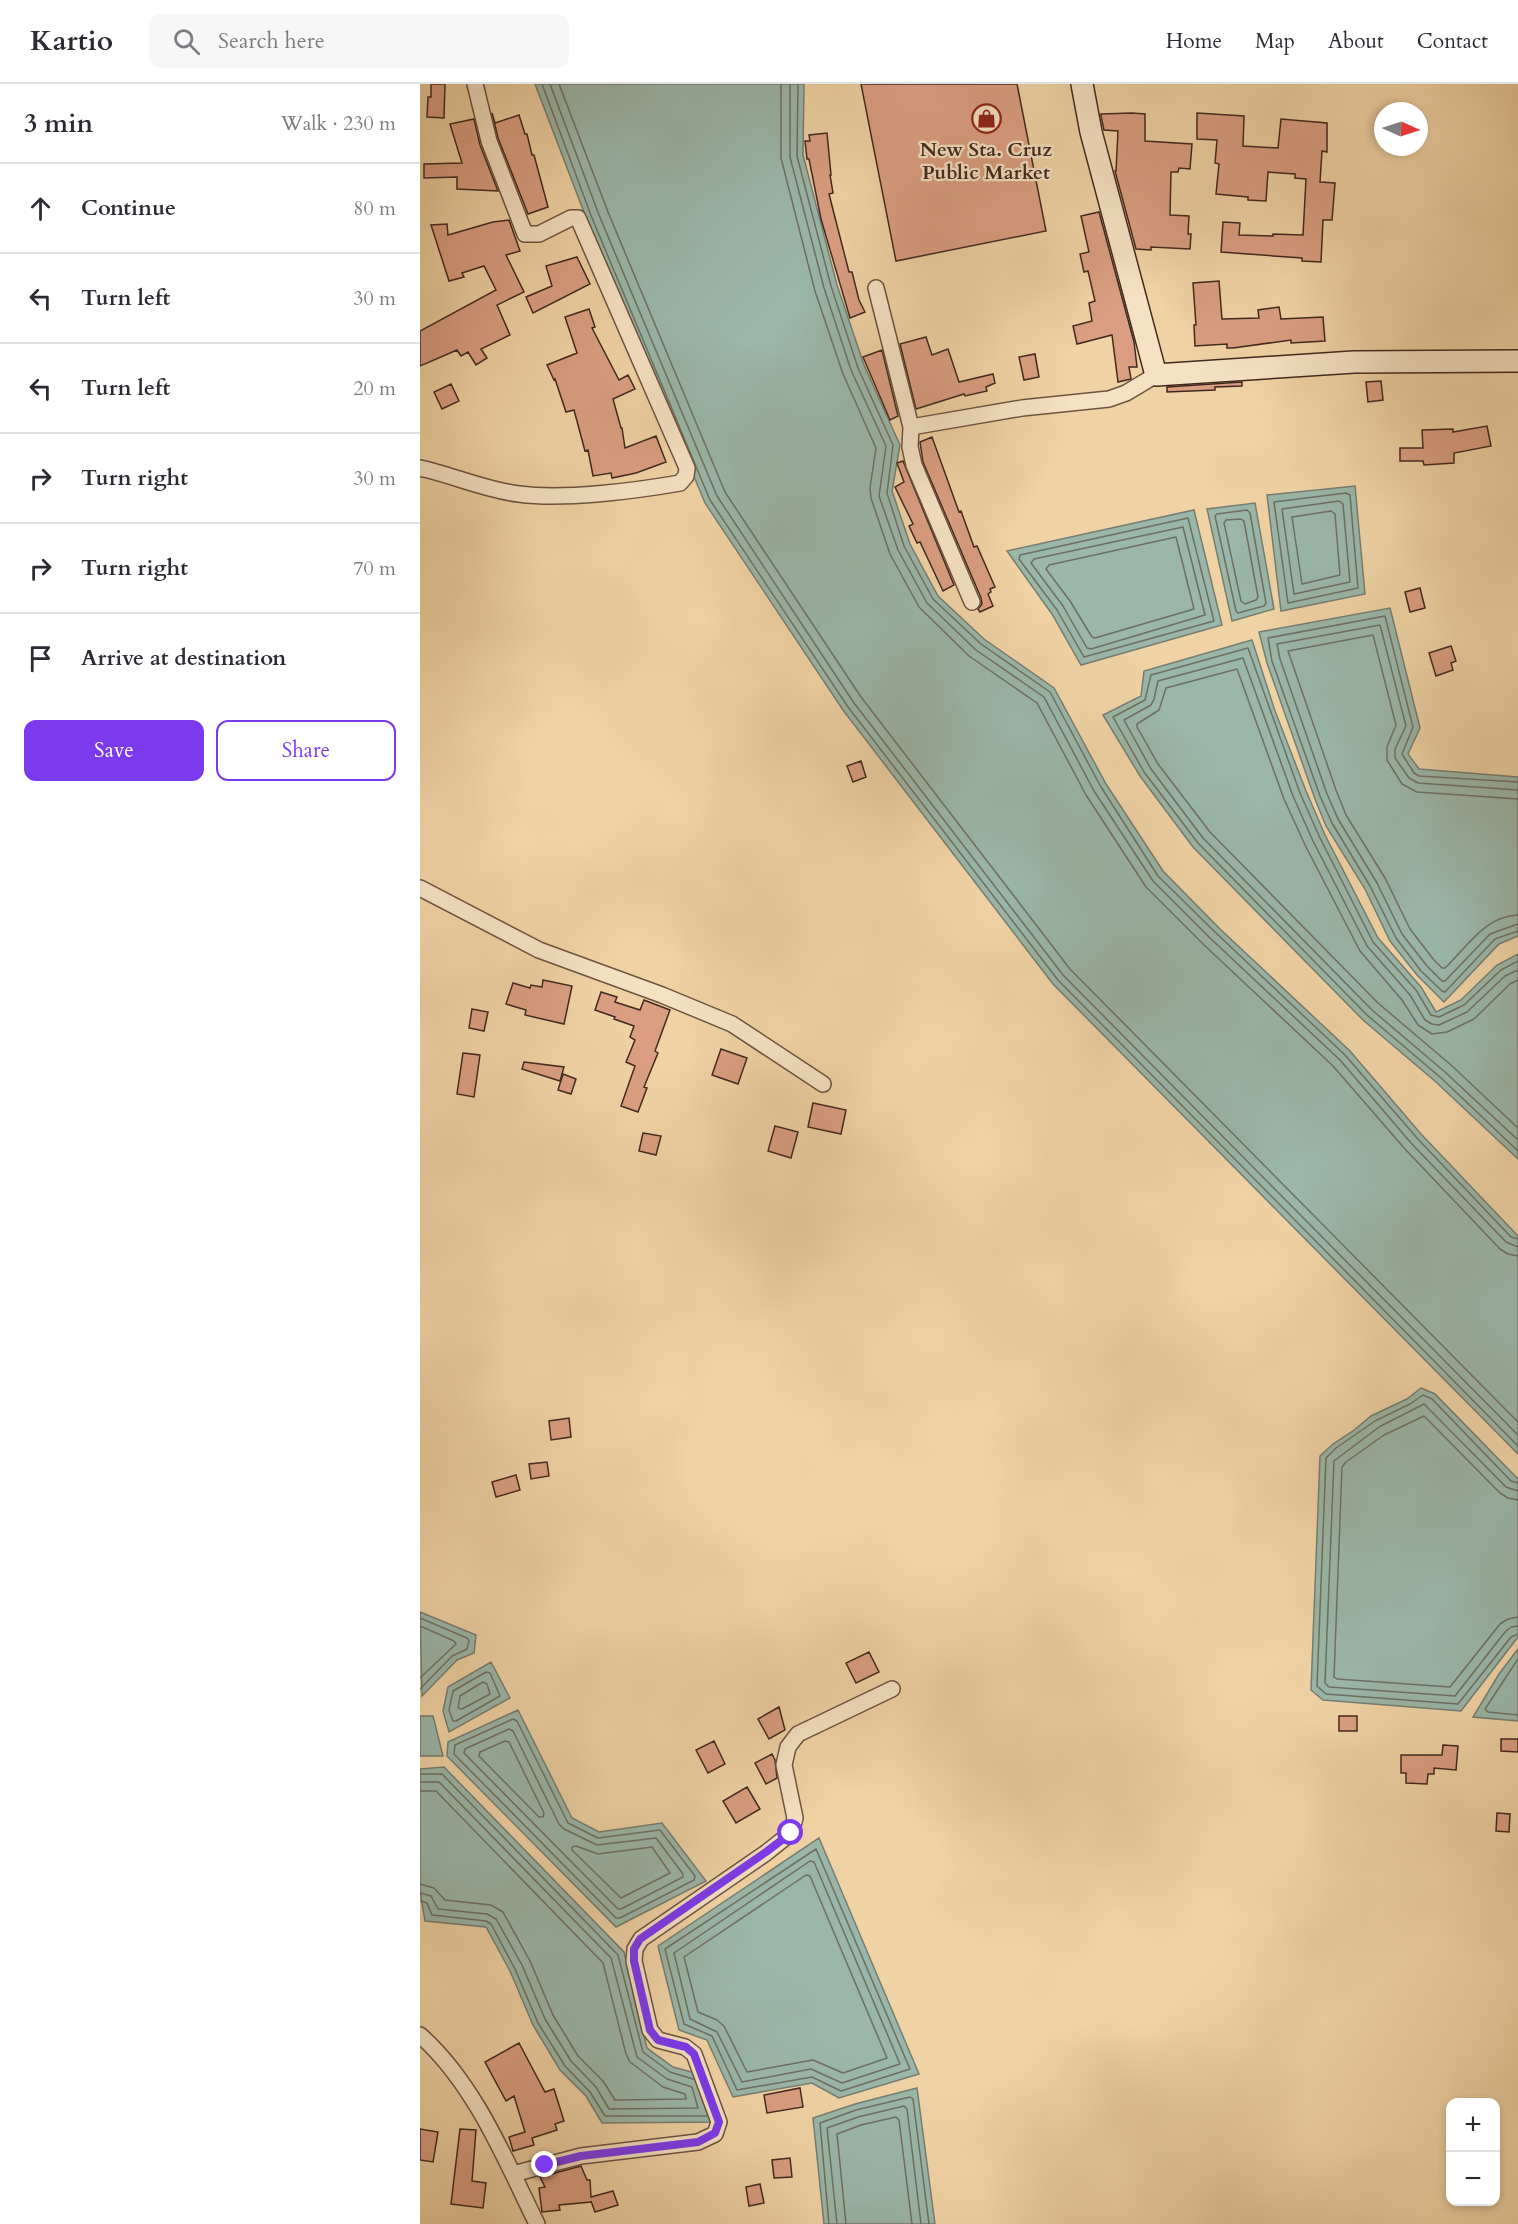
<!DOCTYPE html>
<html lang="en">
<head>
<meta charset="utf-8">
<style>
  :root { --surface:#fff; --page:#f7f7f7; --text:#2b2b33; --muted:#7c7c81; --line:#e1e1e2; --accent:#7c3aed }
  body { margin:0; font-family:Cardo,serif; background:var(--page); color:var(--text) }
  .controls { position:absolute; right:18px; bottom:18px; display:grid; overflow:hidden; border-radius:12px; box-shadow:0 3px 9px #0003 }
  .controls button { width:54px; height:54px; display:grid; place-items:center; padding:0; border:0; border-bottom:2px solid var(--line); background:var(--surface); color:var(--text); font:30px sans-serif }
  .compass { position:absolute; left:954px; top:18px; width:54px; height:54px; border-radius:50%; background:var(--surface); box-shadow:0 3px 9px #0003; rotate:93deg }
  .stop { position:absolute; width:18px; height:18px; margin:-14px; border:4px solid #7c3aed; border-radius:50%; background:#fff }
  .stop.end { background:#7c3aed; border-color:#fff; box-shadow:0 2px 6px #0008 }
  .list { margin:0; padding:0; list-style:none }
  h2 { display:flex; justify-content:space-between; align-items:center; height:78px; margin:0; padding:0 24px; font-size:26px }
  h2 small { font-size:20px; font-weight:400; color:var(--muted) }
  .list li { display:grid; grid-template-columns:39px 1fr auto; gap:18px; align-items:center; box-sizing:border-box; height:90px; padding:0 24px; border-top:2px solid var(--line) }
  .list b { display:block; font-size:22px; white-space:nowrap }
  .list em { font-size:20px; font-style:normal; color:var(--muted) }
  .actions { display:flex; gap:12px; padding:18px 24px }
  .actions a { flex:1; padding:14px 0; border:2px solid var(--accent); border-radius:12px; text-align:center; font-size:21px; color:var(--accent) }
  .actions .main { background:var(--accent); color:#fff }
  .icon { flex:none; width:33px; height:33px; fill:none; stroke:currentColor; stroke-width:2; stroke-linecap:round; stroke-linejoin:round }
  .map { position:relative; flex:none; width:1098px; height:2140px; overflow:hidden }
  header { display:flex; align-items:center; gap:36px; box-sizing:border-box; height:84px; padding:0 30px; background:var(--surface); border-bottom:2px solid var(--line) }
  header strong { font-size:28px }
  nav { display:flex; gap:33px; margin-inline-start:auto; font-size:21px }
  .search { width:420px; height:54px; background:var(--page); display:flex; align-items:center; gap:15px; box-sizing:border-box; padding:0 21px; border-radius:12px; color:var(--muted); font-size:22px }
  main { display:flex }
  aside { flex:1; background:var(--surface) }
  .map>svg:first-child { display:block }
</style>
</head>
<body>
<header>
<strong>Kartio</strong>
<div class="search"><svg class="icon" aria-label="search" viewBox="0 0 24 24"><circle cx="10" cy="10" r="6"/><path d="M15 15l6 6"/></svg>Search here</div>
<nav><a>Home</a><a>Map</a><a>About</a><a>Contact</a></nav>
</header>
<main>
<aside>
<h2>3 min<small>Walk · 230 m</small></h2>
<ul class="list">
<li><svg class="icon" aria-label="ahead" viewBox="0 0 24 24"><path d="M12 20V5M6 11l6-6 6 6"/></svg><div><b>Continue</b></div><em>80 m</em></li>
<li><svg class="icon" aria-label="left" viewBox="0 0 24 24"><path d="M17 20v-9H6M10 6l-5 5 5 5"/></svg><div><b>Turn left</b></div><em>30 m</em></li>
<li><svg class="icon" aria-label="left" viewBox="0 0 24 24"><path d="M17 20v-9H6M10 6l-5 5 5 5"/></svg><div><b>Turn left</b></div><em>20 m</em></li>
<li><svg class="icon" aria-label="right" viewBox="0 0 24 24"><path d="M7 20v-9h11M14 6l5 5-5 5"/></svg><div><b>Turn right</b></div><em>30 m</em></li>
<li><svg class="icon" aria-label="right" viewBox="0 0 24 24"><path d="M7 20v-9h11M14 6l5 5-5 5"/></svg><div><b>Turn right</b></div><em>70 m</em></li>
<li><svg class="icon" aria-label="arrive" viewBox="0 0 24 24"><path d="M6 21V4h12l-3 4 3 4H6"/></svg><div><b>Arrive at destination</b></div></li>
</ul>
<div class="actions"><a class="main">Save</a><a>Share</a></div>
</aside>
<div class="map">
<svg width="1098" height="2140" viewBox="0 0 1098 2140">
  <rect width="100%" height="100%" fill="#f0d3a5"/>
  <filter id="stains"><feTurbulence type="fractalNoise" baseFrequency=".00333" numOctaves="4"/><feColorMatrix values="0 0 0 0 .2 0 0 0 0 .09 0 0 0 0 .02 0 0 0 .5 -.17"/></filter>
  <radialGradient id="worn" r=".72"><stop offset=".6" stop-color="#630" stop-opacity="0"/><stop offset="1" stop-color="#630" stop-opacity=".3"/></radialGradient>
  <!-- water -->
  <path fill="#9ab7a9" stroke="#767e72" stroke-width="1.5" d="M115 0H384L383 71 417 201 444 281 480 361 472 407 490 460 518 512 564 555 634 604 686 700 743 787 799 844 930 967 1001 1050 1098 1152V1370L633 900 423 626 285 419 167 136Z
    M935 402 945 510 861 527 847 411Z
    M835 419 854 525 812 537 787 425Z
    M774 426 802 541 661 581 632 530 587 467Z
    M970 524 1000 644 988 670 999 685 1098 693V852L1079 860 1024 918 997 891 970 857 945 805 906 742 895 715 847 579 839 548Z
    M832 556 855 627 886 707 905 751 958 854 1001 903 1016 928 1041 916 1077 881 1098 870V1075L1016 998 943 936 773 763 720 692 683 631 721 612 724 587Z
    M1001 1304 1015 1310 1098 1395V1553L1041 1627 903 1616 891 1606 900 1372 913 1360 933 1347 951 1332 987 1315Z
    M0 1528 56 1551 54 1569 37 1576 2 1612Z
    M1098 1565V1637L1053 1633 1079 1590Z
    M71 1578 90 1614 29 1648 23 1627 28 1603Z
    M98 1626 152 1734 179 1748 242 1739 286 1797 196 1843 27 1672 28 1658Z
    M0 1632H13L23 1672H0Z
    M24 1683 204 1868 227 1964 253 1983 283 1991 299 2038 182 2039 166 2012 140 1986 113 1941 90 1887 66 1843 5 1837 0 1807V1685Z
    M399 1754 499 1990 419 2014 392 1999 313 2013 287 1956 259 1946 238 1862Z
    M497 2004 515 2140H404L393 2034 435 2020Z"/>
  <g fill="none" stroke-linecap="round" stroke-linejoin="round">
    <!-- shore -->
    <path stroke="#6d7064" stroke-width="1.5" d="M122 0 172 134 290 416 428 623 638 896 1098 1362
      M130 0 179 131 297 412 434 619 643 891 1098 1351
      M139 0 188 128 305 408 441 613 650 885 1098 1338
      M361 0V74L395 207 423 290 456 364 450 404 451 414 470 470 499 523 549 572 617 619 666 711 726 803 783 860 913 982 985 1065 1080 1165 1088 1170 1098 1172
      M370 0V73L404 204 431 286 466 362 459 412 478 466 507 519 556 566 624 613 674 707 733 797 790 854 920 976 991 1059 1086 1158 1098 1163
      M378 0 377 72 411 202 438 284 473 361 467 409 484 462 513 515 561 560 630 608 681 703 738 792 795 848 925 971 997 1054 1091 1153 1098 1155
      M926 409 930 411 938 504 868 519 854 418Z
      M919 417 923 420 930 498 874 510 862 425Z
      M827 426 830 429 846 519 844 522 818 529 816 527 795 432 797 430Z
      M911 427 915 430 920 491 882 500 872 433Z
      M768 434 794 537 664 573 637 526 599 475 600 471Z
      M821 435 824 437 838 513 836 516 825 520 821 517 804 439 806 436Z
      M763 443 785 531 671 565 667 564 643 522 611 479 614 475Z
      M756 453 774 525 675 554 672 553 650 517 626 485 629 481Z
      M1098 698 999 692 994 689 982 670 993 643 965 532 848 554 852 577 900 712 912 739 950 802 976 854 1001 887 1022 907 1025 908 1075 855 1098 847
      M1098 706 998 699 989 694 975 674V665L986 642 960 541 857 560 860 575 907 710 918 735 957 799 982 850 1007 882 1022 897H1025L1070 850 1098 840
      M1098 715 997 708 982 700 967 676V663L976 641 953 551 868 567 916 706 926 731 965 794 990 845 1014 876 1022 884H1025C1047 863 1065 832 1098 831
      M1098 877 1081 886 1044 921 1019 933 1011 931 996 906 953 858 900 754 880 709 828 564 731 591 725 616 693 633 724 688 778 759 947 931 1020 993 1098 1067
      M1098 886 1085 892 1047 928 1019 941 1012 940 1005 936 990 911 947 862 893 757 873 712 823 574 738 597 734 615 731 621 704 636 731 685 783 754 952 926 1025 988 1098 1056
      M1098 896 1090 900 1054 935 1027 948 1012 950 998 941 982 916 940 867 885 761 864 715 817 585 746 604 739 626 717 640V643L738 680 790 748 958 919 1031 981 1098 1044
      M1098 1399 1091 1397 1012 1315 1003 1311 990 1320 955 1337 916 1364 906 1374 897 1602 906 1610 1038 1620 1091 1553 1098 1550
      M1098 1407 1086 1403 1004 1320 959 1343 914 1377 905 1599 909 1603 1035 1612 1085 1548 1091 1543 1098 1542
      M1098 1416 1088 1414 1080 1409 1004 1332 964 1351 926 1378 922 1383 914 1593 917 1595 1030 1603 1080 1540 1088 1535 1098 1533
      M0 1534 47 1554 49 1557 47 1565 32 1572 0 1605
      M0 1542 34 1557 36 1560 0 1594
      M1098 1575 1065 1625 1068 1628 1098 1631
      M66 1588 70 1589 80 1612 36 1637H33L29 1626 33 1607Z
      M63 1598 67 1600 70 1610 42 1625 38 1624 40 1612Z
      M93 1635 97 1637 148 1739 178 1754 240 1746 275 1792 274 1796 200 1834H196L34 1670 35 1661Z
      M89 1645 93 1647 139 1740 144 1745 177 1761 236 1754 263 1790V1793L201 1825H198L44 1669 45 1665Z
      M85 1657 89 1658 124 1729 123 1733H119L59 1672 60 1668Z
      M0 1690H22L198 1871 223 1968 250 1988 273 1995
      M0 1698H19L191 1874 217 1973 247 1995 272 2003 278 2024 189 2025 176 2003 151 1977 125 1935 102 1881 76 1835 67 1830 18 1825 11 1812 0 1809
      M0 1707H16L183 1879 206 1970 210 1978 243 2003 265 2010 266 2015 195 2016 183 1997 158 1972 133 1931 110 1877 83 1828 71 1821 25 1816 14 1804 0 1800
      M156 1762 178 1770 232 1763 250 1789 201 1814 152 1766V1763Z
      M396 1765 490 1985 421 2007 392 1993 317 2006 292 1952 264 1940 245 1865Z
      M390 1777 394 1778 480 1980 422 1999 391 1985 322 1998 297 1948 270 1935 254 1869Z
      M386 1791 390 1792 467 1974 423 1989 393 1976 327 1988 304 1942 297 1936 278 1928 264 1873Z
      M0 1817 7 1819 12 1831 66 1837 71 1840 95 1885 118 1939 145 1982 170 2008 185 2032H287
      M409 2140 400 2039 436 2026 490 2013 493 2015 509 2140
      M417 2140 407 2044 438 2033 484 2022 487 2025 501 2140
      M426 2140 417 2050 441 2041 476 2033 479 2036 492 2140"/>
  </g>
  <!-- building -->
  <path fill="#db9e82" stroke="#40291f" stroke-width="1.5" d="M11 0H25L24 34 7 33 8 13H11Z
    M441 0H597L626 147 476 177Z
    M72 29 75 39 99 31 105 50H107L112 71H114L128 123 108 130 78 54Z
    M712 29 725 30V57L772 60 770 85 759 84 758 88H751L750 131 769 132 768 150H771L770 165 731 163V166L716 165 695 87H696L698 47 684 46 681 32V30Z
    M777 29 824 32 823 62 858 64 861 35 907 39V68L902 67 900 98 915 99 912 136H903L901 178 882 177V174L801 168 803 138 820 139 819 151 853 152V150L883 151 886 95 875 94V90L848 88 846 117 828 116V113L796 110 799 80 795 79 797 56 777 55Z
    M54 35 60 61 78 107 37 105V93L4 94V80L42 79 30 40Z
    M407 49 411 91H410L413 109 409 110 429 188H432L439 216 445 228 430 234 401 135 389 75H387L385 57H390L389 51Z
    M679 128 714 258 717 283H709L711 295 698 298 692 251 657 260 653 242 672 237 669 219 675 217 668 187 664 188 660 170 669 168 661 132Z
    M89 136 100 167 86 171 104 208 77 221 90 251 61 265 67 274 56 281 48 268 41 272 37 266 0 282V247L76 206 64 182 42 189 44 193 29 197 11 141 27 140 28 151 73 138Z
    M157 173 170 200 113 229 106 213 132 202 126 182Z
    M799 197 802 235 839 234 838 226 859 223 861 235 903 233 905 257 871 259V256L813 264H807V260L775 262 774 241H776L773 199Z
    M169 225 175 243 172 244 199 296 208 291 215 305 193 315 201 344H202L205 364 236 352 246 378 216 389 192 394 191 389 173 392 168 366 165 367 154 326 146 328 135 295 134 296 127 281 157 269 145 233Z
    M506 253 512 271 528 265 539 298 573 290 575 299 566 303 567 307 545 312 544 310 496 325 480 260Z
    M462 266 478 332 470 336 443 273Z
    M615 270 619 293 604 296 599 273Z
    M961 297 963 316 948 318 946 298Z
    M822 298V302L795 303V306L747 308V303Z
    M31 300 39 317 22 325 14 308Z
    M1067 342 1071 362 1034 369V379L1004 381 1003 377H980V364H1003L1002 346 1033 345V348Z
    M512 353 539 428 541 427 554 463 557 462 575 503 570 505 571 508 568 510 573 522 560 528 558 525 562 520 561 514 503 378 500 358Z
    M483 377 534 501 523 507 500 458 497 459 489 442 493 440 475 403 484 398 477 379Z
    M1000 504 1005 524 990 528 985 508Z
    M1031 562 1036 577 1031 579 1033 586 1016 592 1009 569Z
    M441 677 446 693 433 698 427 682Z
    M123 896 152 902 144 940 105 931 106 926 86 920 93 899 110 904 111 901 122 903Z
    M181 908 197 913 195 918 220 926 224 916 250 926 235 967 238 969 224 1003 227 1004 218 1028 201 1022 215 982 206 978 215 956 210 953 214 942 194 935 195 933 175 926Z
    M52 925 68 928 64 947 49 944Z
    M301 965 327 974 318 1000 292 991Z
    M43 969 60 971 54 1013 37 1010Z
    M104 978 144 983 140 997 102 985Z
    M143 990 156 995 151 1010 138 1006Z
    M393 1019 426 1026 421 1050 388 1043Z
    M355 1042 378 1048 371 1074 348 1067Z
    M223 1049 241 1052 236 1071 219 1067Z
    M149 1334 151 1353 131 1356 129 1337Z
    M127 1378 129 1392 111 1395 109 1380Z
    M96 1391 100 1406 76 1413 72 1398Z
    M449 1568 459 1588 436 1599 426 1579Z
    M359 1623 365 1646 349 1655 338 1635Z
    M919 1632H937V1647H919Z
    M1081 1655H1098V1668L1081 1667Z
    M294 1657 305 1680 288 1689 276 1666Z
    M1023 1661 1038 1662 1036 1686 1014 1684V1690H1008L1007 1700 986 1699V1689H981V1671H1022Z
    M352 1670 355 1676 357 1694 346 1700 335 1679Z
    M327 1703 340 1725 316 1739 303 1717Z
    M1077 1729 1090 1730 1089 1748 1076 1747Z
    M99 1959 125 2008 134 2005 144 2037 135 2040 137 2046 112 2054 114 2061 93 2067 89 2053 105 2048 94 2012 86 2017 65 1978Z
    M380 2004 383 2023 347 2029 344 2011Z
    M0 2045 18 2048 13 2078 0 2076Z
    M40 2045 56 2046 52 2097 66 2099 63 2124 31 2120Z
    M370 2074 372 2093 354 2094 352 2076Z
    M161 2082 167 2096H170L171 2113 193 2107 198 2121 175 2128 171 2117V2118L139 2121 140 2126 122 2128 119 2104 125 2103 120 2093Z
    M340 2100 344 2119 329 2122 326 2103Z"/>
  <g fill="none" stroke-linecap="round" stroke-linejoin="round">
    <defs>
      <path id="street" d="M456 204 491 343 602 324 689 315 706 309 736 291
        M491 343 490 363 494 381 552 518
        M0 384C33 391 65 406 99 410 144 416 214 407 260 399L266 392 267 384 158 134H151L119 150H105L69 57 55 0
        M0 804 119 866 242 911 312 940 403 1000
        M0 1951C55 2000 85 2075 117 2140
        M93 2090 161 2072 278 2058 295 2050 299 2038 274 1970 265 1963 238 1956 230 1946 214 1877 215 1865 221 1855 346 1769 371 1749 375 1734 364 1681 368 1663 378 1650 472 1605"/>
      <path id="secondary" d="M662 0 671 48 736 291 934 278 1098 277"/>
    </defs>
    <!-- street casing -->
    <use href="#street" stroke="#6c5440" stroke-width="18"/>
    <!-- secondary casing -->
    <use href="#secondary" stroke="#40291f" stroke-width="24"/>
    <!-- street -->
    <use href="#street" stroke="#f5e2c4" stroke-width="15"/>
    <!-- secondary -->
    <use href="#secondary" stroke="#f5e2c4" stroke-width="21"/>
  </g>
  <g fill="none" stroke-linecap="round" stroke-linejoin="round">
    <!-- route -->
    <path stroke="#7c3aed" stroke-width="8" d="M125 2081 161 2072 278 2058 295 2049 299 2038 274 1970 266 1963 238 1956 230 1946 214 1877V1865L220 1855 346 1768 371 1749"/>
  </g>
  <!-- icons -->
  <defs>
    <symbol id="shop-ring" viewBox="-11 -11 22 22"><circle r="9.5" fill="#f5e2c4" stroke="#8f2418" stroke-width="1.5"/><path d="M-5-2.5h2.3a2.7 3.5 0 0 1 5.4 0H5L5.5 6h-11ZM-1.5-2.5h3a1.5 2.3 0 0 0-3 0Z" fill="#8f2418"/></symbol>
  </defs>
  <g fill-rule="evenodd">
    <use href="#shop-ring" x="550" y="18" width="33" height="33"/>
  </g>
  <g text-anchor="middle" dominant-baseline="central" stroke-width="4.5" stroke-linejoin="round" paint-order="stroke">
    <!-- poi labels -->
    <g font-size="20" font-weight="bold" fill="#40291f" stroke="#f5e2c4">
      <text x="566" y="65">New Sta. Cruz<tspan x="566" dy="23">Public Market</tspan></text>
    </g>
  </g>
  <rect width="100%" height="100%" filter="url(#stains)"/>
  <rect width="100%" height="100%" fill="url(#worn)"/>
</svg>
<div class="controls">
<button>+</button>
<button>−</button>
</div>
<svg class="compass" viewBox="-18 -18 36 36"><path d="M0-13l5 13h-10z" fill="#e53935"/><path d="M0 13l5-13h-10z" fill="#7c7c81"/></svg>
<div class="stop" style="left:371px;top:1749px"></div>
<div class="stop end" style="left:125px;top:2081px"></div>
</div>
</main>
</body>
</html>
